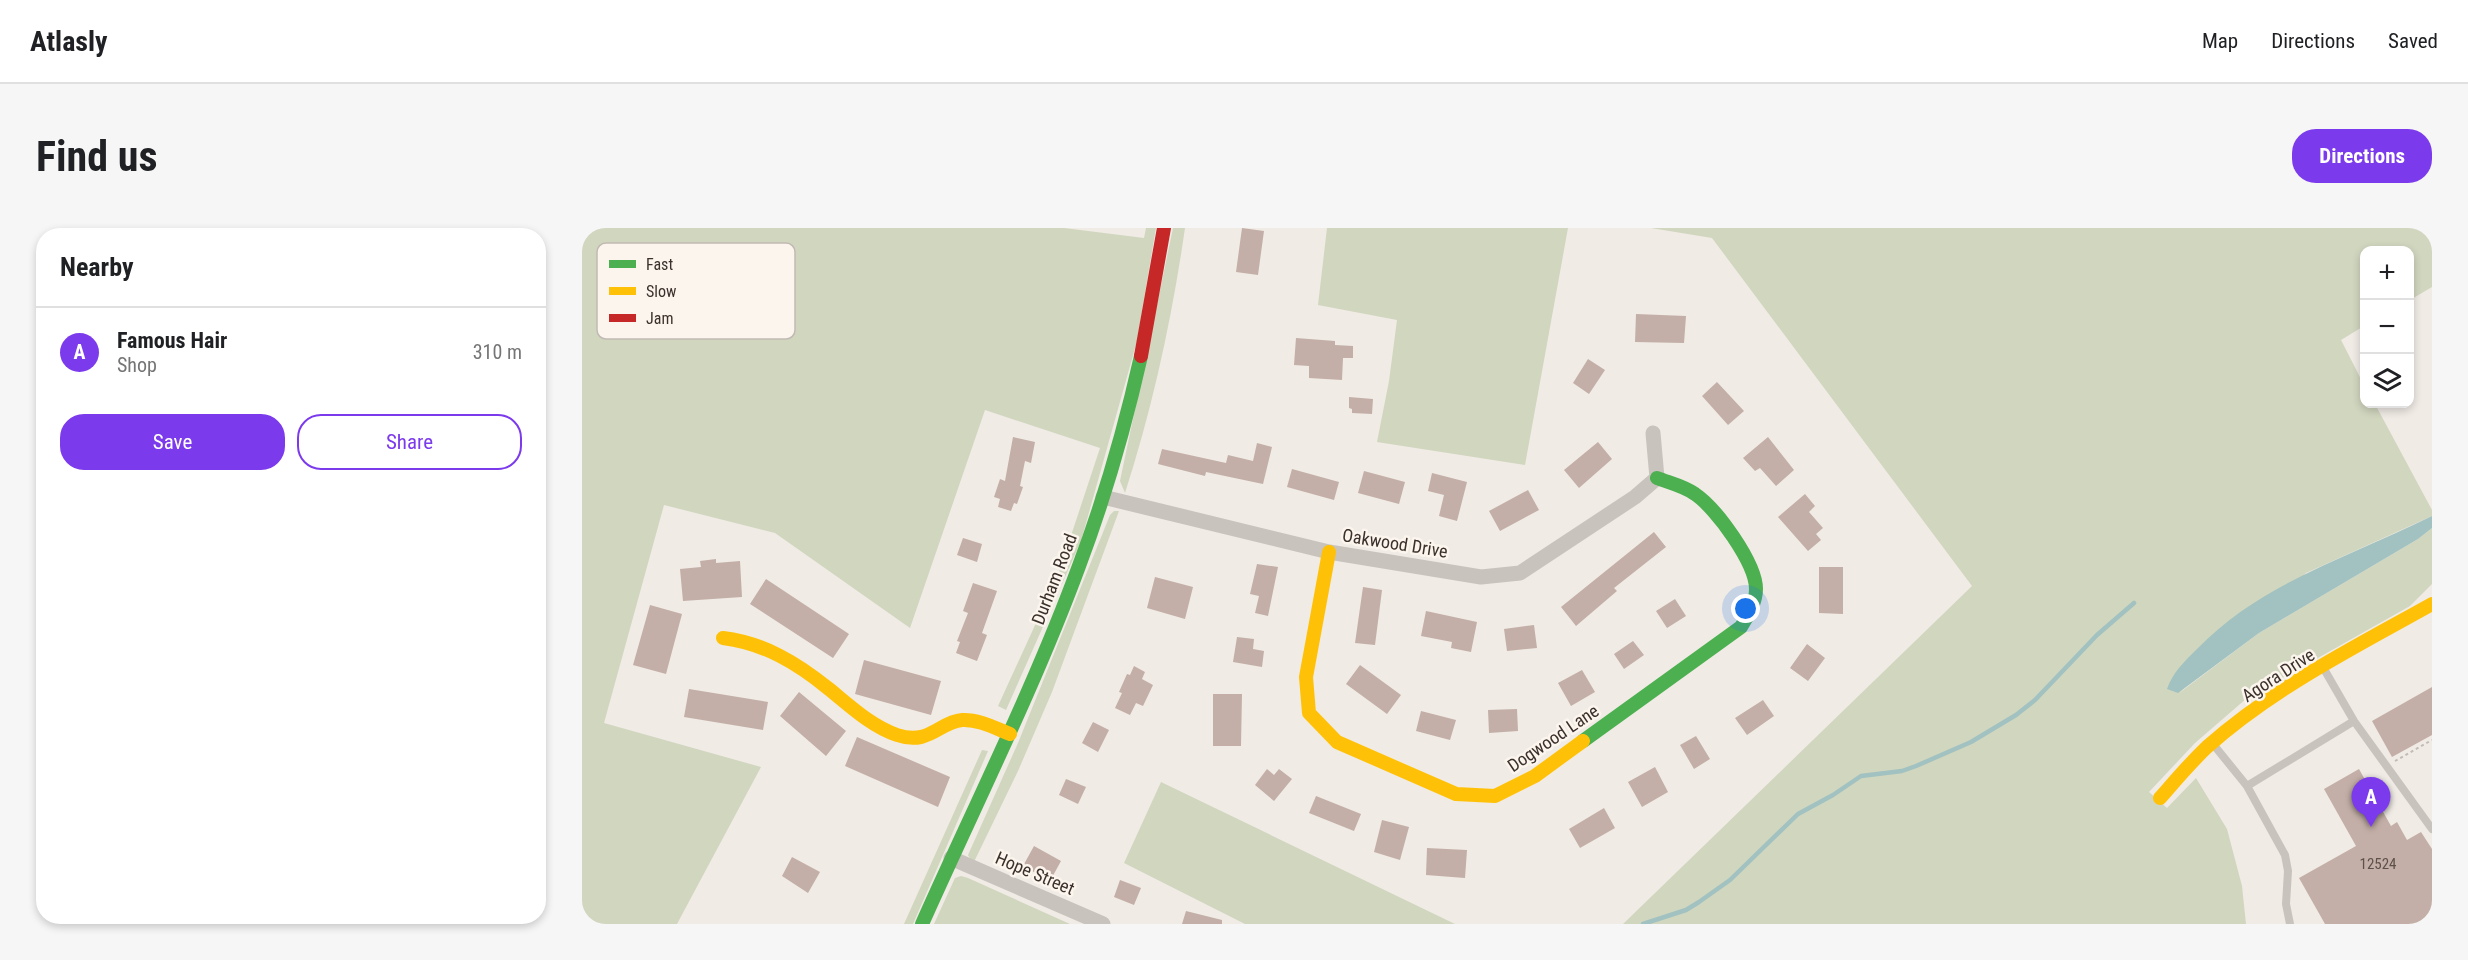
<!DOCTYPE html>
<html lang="en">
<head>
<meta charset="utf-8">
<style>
  :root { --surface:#fff; --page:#f6f6f6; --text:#202124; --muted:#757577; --line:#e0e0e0; --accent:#7c3aed }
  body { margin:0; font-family:"Roboto Condensed",sans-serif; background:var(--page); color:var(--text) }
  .controls { position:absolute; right:18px; top:18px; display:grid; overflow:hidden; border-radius:12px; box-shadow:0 3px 9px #0003 }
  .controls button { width:54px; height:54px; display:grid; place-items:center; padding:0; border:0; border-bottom:2px solid var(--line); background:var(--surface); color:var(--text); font:30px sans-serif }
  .you { position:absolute; left:1164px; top:381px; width:21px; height:21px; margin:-15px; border:4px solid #fff; border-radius:50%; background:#1a73e8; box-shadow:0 0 0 9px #1a73e833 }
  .badge { display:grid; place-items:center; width:39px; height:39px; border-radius:50%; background:var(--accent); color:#fff; font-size:20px; font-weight:700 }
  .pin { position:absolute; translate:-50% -50px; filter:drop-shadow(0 2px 3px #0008) }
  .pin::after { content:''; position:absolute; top:32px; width:21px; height:18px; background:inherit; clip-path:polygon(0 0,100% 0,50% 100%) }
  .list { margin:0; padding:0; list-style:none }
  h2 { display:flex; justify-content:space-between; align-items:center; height:78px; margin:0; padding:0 24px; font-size:26px }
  h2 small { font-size:20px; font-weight:400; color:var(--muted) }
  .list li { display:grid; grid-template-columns:39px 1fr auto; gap:18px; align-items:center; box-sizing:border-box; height:90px; padding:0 24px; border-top:2px solid var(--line) }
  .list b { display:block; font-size:22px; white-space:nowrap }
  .list p { margin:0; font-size:20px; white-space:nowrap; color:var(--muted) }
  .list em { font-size:20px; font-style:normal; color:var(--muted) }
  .actions { display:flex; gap:12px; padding:18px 24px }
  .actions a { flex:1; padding:14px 0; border:2px solid var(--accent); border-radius:24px; text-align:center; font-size:21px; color:var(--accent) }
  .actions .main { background:var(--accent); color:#fff }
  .icon { flex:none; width:33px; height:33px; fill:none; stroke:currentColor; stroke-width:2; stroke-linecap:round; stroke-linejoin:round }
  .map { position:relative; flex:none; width:1850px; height:696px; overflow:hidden; border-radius:24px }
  header { display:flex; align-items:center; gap:36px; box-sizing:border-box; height:84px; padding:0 30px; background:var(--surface); border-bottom:2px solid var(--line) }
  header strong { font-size:28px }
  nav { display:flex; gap:33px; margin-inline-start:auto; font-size:21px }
  .intro { display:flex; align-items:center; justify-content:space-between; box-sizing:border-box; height:144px; padding:0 36px }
  h1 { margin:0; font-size:42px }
  .button { padding:15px 27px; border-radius:24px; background:var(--accent); color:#fff; font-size:21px; font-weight:700 }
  main { display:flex; gap:36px; padding:0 36px }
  aside { flex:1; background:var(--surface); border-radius:24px; box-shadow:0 3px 9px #0003 }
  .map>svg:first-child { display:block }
</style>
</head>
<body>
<header>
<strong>Atlasly</strong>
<nav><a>Map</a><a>Directions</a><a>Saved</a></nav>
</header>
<div class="intro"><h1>Find us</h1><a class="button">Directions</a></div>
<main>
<aside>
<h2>Nearby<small></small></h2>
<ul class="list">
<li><span class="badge">A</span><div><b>Famous Hair</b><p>Shop</p></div><em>310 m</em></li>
</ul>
<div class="actions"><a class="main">Save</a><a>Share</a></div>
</aside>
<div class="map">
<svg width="1850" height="696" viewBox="0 0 1850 696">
  <rect width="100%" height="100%" fill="#f0ebe5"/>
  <!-- green -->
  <path fill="#d1d6bf" d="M0 0H482L562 10 564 0H574L555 113 499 313 424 482 416 478 476 347 518 220 403 182 328 400 193 305 82 277 22 495 179 539 95 696H0Z
    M591 0H603C590 90 571 178 543 265L538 253Z
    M745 0H986L943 237 795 214 807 153 815 92 736 77Z
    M1069 0H1850V59L1828 72V22H1782V98L1759 112 1782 157V176H1793L1850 282V288L1724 345 1597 465 1677 405 1836 311 1850 300V356L1828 378 1665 470 1613 515 1567 564 1585 580 1614 550 1645 601 1660 658 1664 696H1041L1390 358 1130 10Z
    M532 283H537L470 464 436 543 391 636 386 627 436 515 528 287Z
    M400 522 406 523 331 696H322Z
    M579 554 873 696H663L542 635Z
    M379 648 386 650 488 696H352L373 650Z"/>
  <!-- water -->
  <path fill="#a1c2c1" d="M1850 288V300L1836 311 1677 405 1596 465 1585 461C1591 444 1602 434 1615 421 1680 354 1768 329 1850 288Z"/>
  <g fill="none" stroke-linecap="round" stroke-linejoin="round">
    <!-- stream -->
    <path stroke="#a1c2c1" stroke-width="4.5" d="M1061 696 1104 682 1117 674 1148 652 1216 586 1251 567 1279 548 1320 543 1334 538 1389 514 1434 487 1453 472 1515 407 1552 375"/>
  </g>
  <!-- building -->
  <path fill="#c3afa7" d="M660 0 682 3 676 47 654 44Z
    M1054 86 1104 88 1102 115 1053 114Z
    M714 110 753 113V117L771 118V130H761L760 152 727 150V138L712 137Z
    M1006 131 1023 142 1007 166 991 155Z
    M1135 154 1162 183 1146 197 1120 168Z
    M767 169 791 171 790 186 770 185V181L767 180Z
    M431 209 453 214 449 235 443 233 438 258 441 259 435 276 432 275 429 283 416 279 418 271 412 269 418 251 423 253Z
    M1186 209 1212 242 1194 258 1178 240 1173 243 1161 230Z
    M1016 214 1030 231 997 260 982 242Z
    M675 215 690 219 681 256 624 244 623 248 576 236 580 221 644 235 646 227 671 233Z
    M710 241 757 254 752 272 705 259Z
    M782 243 823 254 817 276 776 265Z
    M850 245 885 254 875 293 857 288 862 267 846 263Z
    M946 262 957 282 918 303 907 283Z
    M1223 266 1233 278 1227 284 1241 300 1234 306 1239 312 1226 323 1196 289Z
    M1072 304 1084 319 1032 360 1035 363 994 398 979 379Z
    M381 310 400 316 395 334 375 327Z
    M134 331V335L158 333 160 369 101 373 98 341 119 339 118 333Z
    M675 336 696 339 686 388 673 385 677 368 668 366Z
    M1237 339H1261V386L1237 385Z
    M573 349 611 359 603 391 565 380Z
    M184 351 267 406 251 430 168 376Z
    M391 355 415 363 400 405 405 407 395 433 374 425 378 414 375 413 386 385 381 383Z
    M781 359 800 362 793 417 773 415Z
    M1093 371 1104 388 1085 400 1074 383Z
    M68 377 100 386 84 446 51 437Z
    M844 383 895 394 889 424 869 420 870 414 839 408Z
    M952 397 955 420 925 423 922 401Z
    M655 409 672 411 671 421 682 423 680 439 651 434Z
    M1051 413 1062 427 1042 441 1032 426Z
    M1225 416 1243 430 1226 453 1208 440Z
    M282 432 359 453 349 487 273 466Z
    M778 437 819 467 805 486 764 456Z
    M552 438 563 444 560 451 571 457 561 478 554 475 548 487 533 480 540 465 537 464 545 446 548 447Z
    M1000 442 1013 464 989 478 976 455Z
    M1850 459V507L1810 529 1790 493Z
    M107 461 186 474 181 502 102 489Z
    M217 464 264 503 244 528 198 488Z
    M631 466H660L659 518H631Z
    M1181 472 1192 488 1165 507 1153 490Z
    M935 481 936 503 907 505 906 482Z
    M839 483 874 492 868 512 834 503Z
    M511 494 527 502 516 524 500 515Z
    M1114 508 1128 531 1112 541 1098 517Z
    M275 509 368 549 356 579 263 538Z
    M1073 539 1086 564 1060 579 1046 554Z
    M685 541 692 547 697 541 710 551 692 573 673 557Z
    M1777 541 1809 598 1815 594 1825 612 1839 604 1850 621V696H1743L1717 650 1774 618 1742 561Z
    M484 551 504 559 496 576 477 567Z
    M734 568 779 586 772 603 727 585Z
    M1022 580 1033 600 998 620 987 601Z
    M800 592 827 599 818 632 792 624Z
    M452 618 479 633 468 653 441 638Z
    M845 620 885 622 883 650 844 647Z
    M210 629 238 644 226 665 200 648Z
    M538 652 559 660 552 677 532 669Z
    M604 683 640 692V696H600Z"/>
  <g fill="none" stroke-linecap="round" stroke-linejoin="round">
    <!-- path -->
    <path stroke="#c2bbb6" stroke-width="2" stroke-dasharray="3 3" stroke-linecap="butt" d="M1813 533 1850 512"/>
    <!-- lane -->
    <path stroke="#c9c3be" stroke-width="8" d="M1742 441 1772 493 1850 601
      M1631 516 1665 558 1703 627 1706 643 1704 676 1708 696
      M1665 558 1772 493"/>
    <!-- street -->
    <path stroke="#c9c3be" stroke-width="15" d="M521 269 747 324 899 349 938 345 1053 269 1075 250 1071 205
      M369 630 521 696"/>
    <!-- fast -->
    <path stroke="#4caf50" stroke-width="14" d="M1001 513 1159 399C1166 387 1174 375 1174 361 1174 335 1134 280 1113 266 1102 258 1088 255 1075 250
      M340 696C393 577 452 460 497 338 523 269 543 199 559 128"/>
    <!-- slow -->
    <path stroke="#ffc107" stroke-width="14" d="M747 324 724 449 727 485 755 514 874 566 913 568 953 548 1001 513
      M141 410C182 415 215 435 247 461 268 478 289 498 315 507 347 518 357 494 380 492 396 491 413 500 428 506
      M1578 570C1593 553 1608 535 1625 519 1691 460 1773 419 1850 376"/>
    <!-- jam -->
    <path stroke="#c62828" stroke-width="14" d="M559 128 582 0"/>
  </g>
  <g text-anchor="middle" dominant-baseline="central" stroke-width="5" stroke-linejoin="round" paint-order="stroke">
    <!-- number labels -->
    <g font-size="15" fill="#5d504a">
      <text x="1796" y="636">12524</text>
    </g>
    <!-- street labels -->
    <g font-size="18" fill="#3b302b" stroke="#fbf5ee">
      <text transform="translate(813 315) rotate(9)">Oakwood Drive</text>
      <text transform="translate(472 351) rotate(-69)">Durham Road</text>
      <text transform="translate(1696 447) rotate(-33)">Agora Drive</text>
      <text transform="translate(971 510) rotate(-34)">Dogwood Lane</text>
      <text transform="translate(453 645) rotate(23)">Hope Street</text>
    </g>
  </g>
  <!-- legend -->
  <rect x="15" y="15" width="198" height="96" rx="9" fill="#fbf5ee" stroke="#c1bab4" stroke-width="1.5"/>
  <rect x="27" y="32" width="27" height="8" fill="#4caf50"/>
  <rect x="27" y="59" width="27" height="8" fill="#ffc107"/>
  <rect x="27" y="86" width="27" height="8" fill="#c62828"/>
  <g font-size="16" fill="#3b302b">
    <text x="64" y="42">Fast</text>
    <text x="64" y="69">Slow</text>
    <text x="64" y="96">Jam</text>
  </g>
</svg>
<div class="controls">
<button>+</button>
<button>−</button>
<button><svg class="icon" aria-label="layers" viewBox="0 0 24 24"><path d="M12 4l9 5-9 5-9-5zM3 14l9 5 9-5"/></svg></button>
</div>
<div class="you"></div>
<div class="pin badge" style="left:1789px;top:599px">A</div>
</div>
</main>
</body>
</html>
